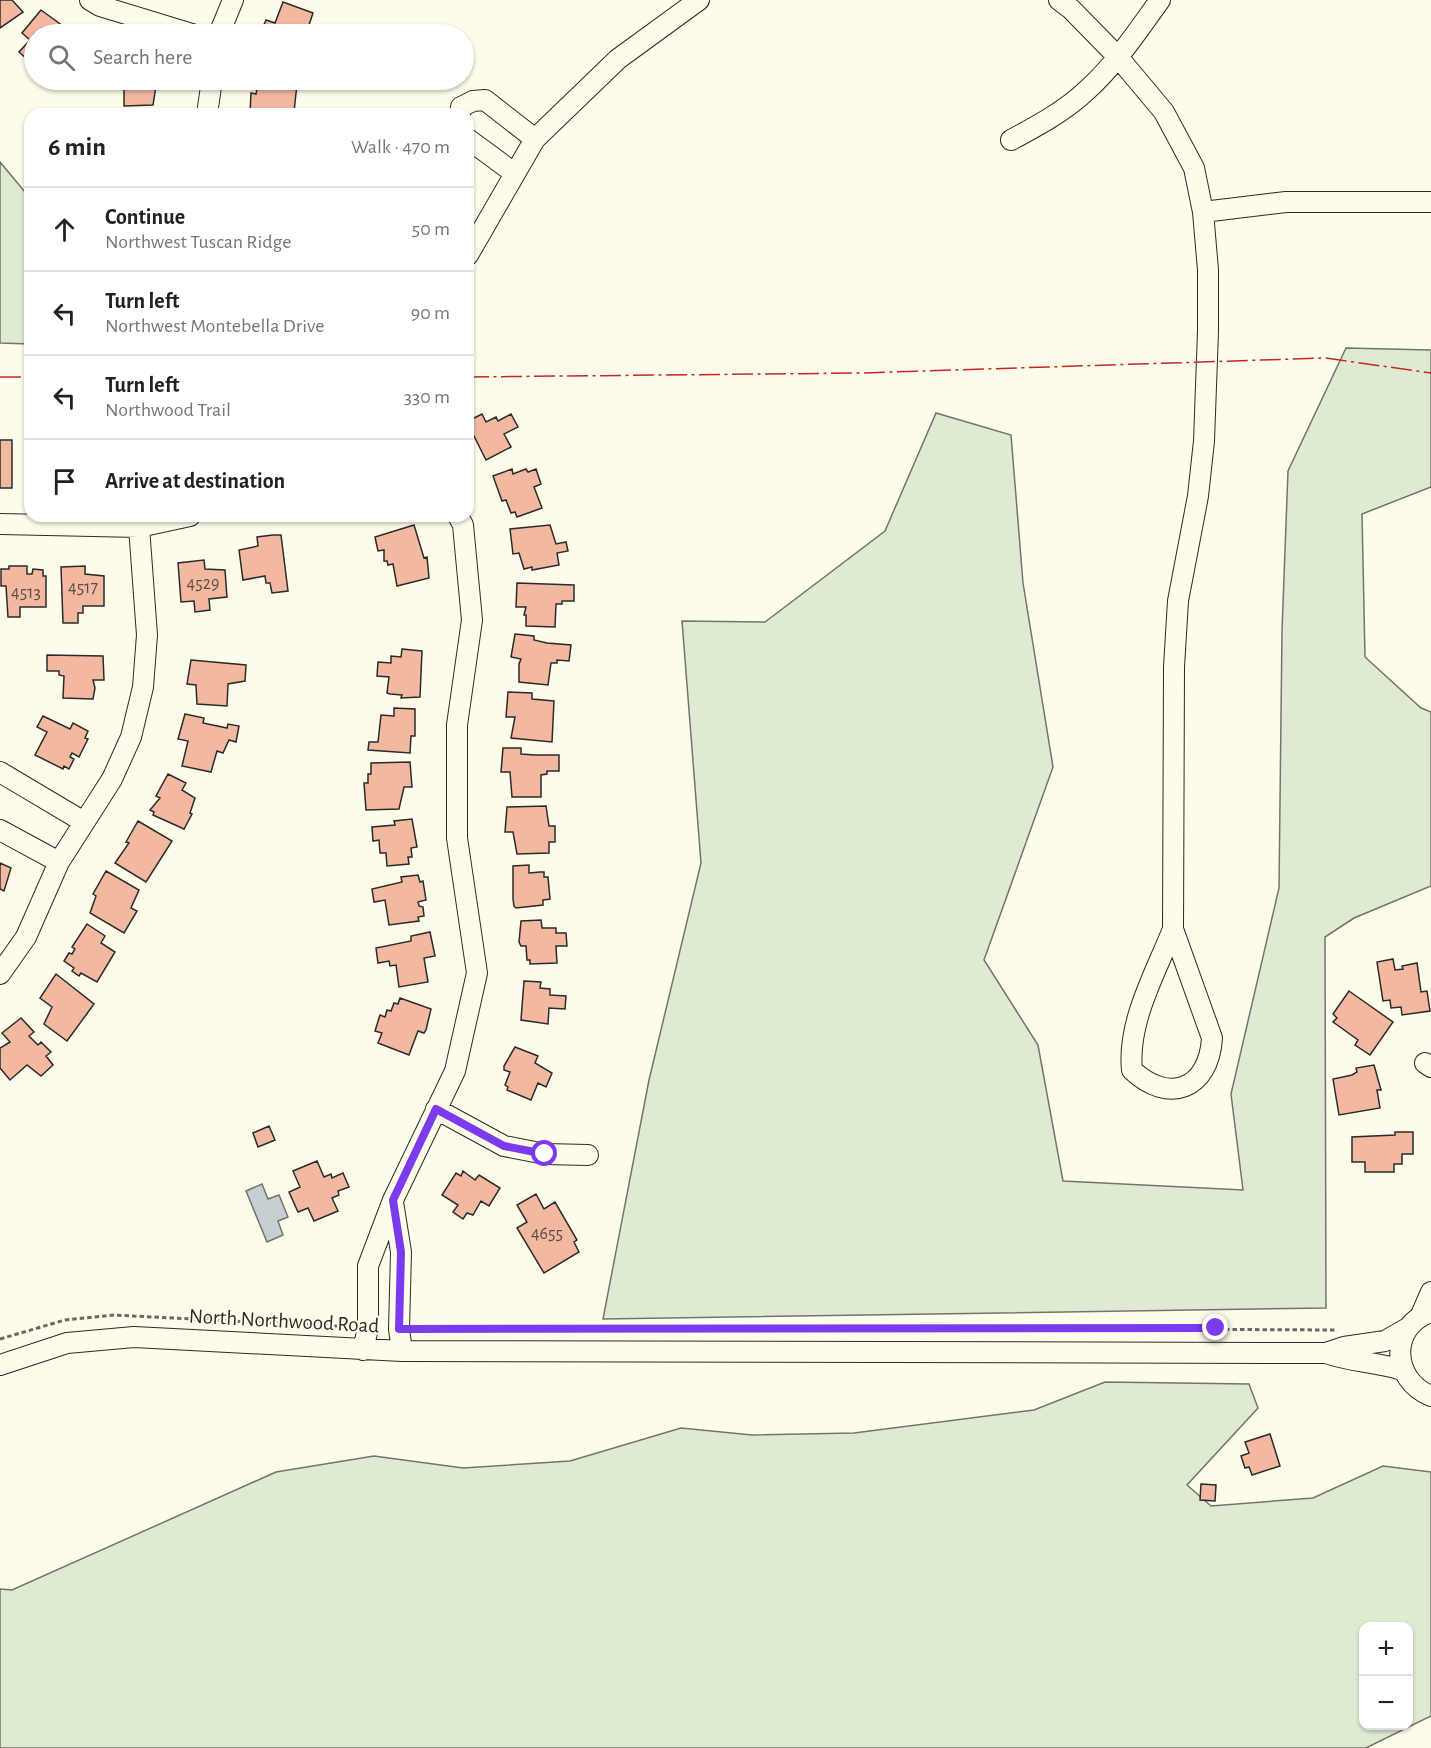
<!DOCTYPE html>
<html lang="en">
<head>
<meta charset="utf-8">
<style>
  :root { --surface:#fff; --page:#f6f6f6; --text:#222; --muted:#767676; --line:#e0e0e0 }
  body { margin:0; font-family:"Alegreya Sans",sans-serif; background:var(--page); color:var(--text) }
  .controls { position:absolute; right:18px; bottom:18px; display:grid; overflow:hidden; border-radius:12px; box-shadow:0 2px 4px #0004 }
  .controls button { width:54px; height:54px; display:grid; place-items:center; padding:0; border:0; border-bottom:2px solid var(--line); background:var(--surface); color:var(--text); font:30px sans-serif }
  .stop { position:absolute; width:18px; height:18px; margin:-14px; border:4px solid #7c3aed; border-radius:50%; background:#fff }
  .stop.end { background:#7c3aed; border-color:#fff; box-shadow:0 2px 6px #0008 }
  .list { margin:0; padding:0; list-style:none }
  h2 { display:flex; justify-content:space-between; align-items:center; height:78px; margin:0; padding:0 24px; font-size:26px }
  h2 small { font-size:20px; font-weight:400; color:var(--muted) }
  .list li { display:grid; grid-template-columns:39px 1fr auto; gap:18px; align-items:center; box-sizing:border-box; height:84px; padding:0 24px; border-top:2px solid var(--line) }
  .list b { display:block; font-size:22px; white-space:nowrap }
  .list p { margin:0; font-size:20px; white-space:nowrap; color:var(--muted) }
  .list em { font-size:20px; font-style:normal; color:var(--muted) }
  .icon { flex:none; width:33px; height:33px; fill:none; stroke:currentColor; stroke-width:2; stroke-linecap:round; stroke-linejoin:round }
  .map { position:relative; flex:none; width:1431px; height:1748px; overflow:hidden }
  .search { position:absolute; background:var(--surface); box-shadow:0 2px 4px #0004; left:24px; top:24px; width:450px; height:66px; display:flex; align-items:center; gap:15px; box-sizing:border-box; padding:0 21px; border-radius:33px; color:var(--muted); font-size:22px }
  .panel { position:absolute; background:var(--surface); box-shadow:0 2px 4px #0004; left:24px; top:108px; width:450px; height:414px; border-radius:18px }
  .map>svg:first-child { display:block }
</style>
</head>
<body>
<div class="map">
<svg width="1431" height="1748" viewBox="0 0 1431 1748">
  <rect width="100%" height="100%" fill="#fdfbea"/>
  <!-- green -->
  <path fill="#deebd1" stroke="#74746e" stroke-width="1.5" fill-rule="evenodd" d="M0 162 30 198V344L0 343Z
    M1346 348 1431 350V487L1362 514 1365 657 1421 708 1431 712V886L1354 918 1325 937 1326 1308 603 1319 649 1080 701 863 682 621 765 622 885 531 936 413 1011 435 1023 583 1053 767 984 960 1038 1045 1063 1181 1243 1190 1231 1094 1279 888 1282 631 1288 471Z
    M1105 1382 1249 1384 1258 1408 1187 1485 1211 1506 1313 1498 1383 1466 1431 1472V1716L1366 1748H0V1589L12 1590 276 1472 374 1456 463 1468 570 1461 681 1428 752 1435 854 1433 1034 1410ZM1364 1626H1408V1726H1364Z"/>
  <!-- water -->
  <path fill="#c7d0d0" stroke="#74746e" stroke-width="1.5" d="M262 1184 268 1199 279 1195 288 1217 278 1221 283 1235 267 1242 246 1191Z"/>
  <!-- building -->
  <path fill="#f2b8a0" stroke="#2b2b2b" stroke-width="1.5" d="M0 0H12L23 12 0 28Z
    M283 2 313 13 309 25 316 28 313 34H260L266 20 275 23Z
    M41 10 74 34H34V65L19 52 30 40 22 33Z
    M119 80H164H153V86H156L153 105 124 106V83H119Z
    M250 80H290V83L297 84 294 112 288 110 287 114 250 113 251 93 256 94 257 89 249 87Z
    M482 414 486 422 496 417 498 421 511 414 518 427 504 434 511 447 486 460 468 424V421Z
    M0 440H12V488H0Z
    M26 460H30V485L25 486Z
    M512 469 513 474 526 469 528 472 536 469 541 484 534 487 542 508 517 517 515 512 511 513 506 500 502 501 493 476Z
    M414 525 424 558 427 557 429 578 397 586 393 564 388 565 387 561H384V550L378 551 375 537Z
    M550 525 556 544 566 542 568 551 557 553 559 565 532 570V567L524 569 519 553 513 554 510 529Z
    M273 535H281L288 591 272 593 270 583H266L265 576 243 580 239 550 258 546 257 537Z
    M204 560 205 569 225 570 227 597 209 599 210 610 195 612 194 601 181 602 178 563Z
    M9 566H27V574H32L33 569 43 570V576H46V607H20V617H8L6 586H1V569H9Z
    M85 566V574L104 576V606H83V613H78V623H63L61 567Z
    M517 583 574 585V601H562V604H556L555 627 526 626V615H524L526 607H516Z
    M515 634 534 636V640L547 643 571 645 569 661 557 660V663H551L548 685 519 682V664L521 659 511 657Z
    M402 649 422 651 420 697 401 698 402 695 390 694 387 693 389 677 377 676 378 662 391 663V656L401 657Z
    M47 655 103 656 104 680H93L95 688 93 699 63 698 64 676 59 675V671H47Z
    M191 660 246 665 245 681 228 684 227 706 197 704 196 685 187 684Z
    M508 692 532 693V699L554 701 552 742 511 738 515 717H506Z
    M394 708 415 709V736H411L410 753 368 750 369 742H378L381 715 394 716Z
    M185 714 204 718 203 723 227 728 228 724 239 726 236 742 229 740 223 753 217 751 211 772 182 766 188 741 178 739Z
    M43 716 70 729 73 723 88 731 85 738 88 739 79 757 72 753 70 757 74 759 69 769 64 766 63 769 35 755 47 732 37 727Z
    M503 748H521V754L535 755H559V771H547V774L541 775V797H512L510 772H501Z
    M410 762 412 787H404L399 809 366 810 364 783H368V774H371V763Z
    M168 774 186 783 182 790 195 798 190 813 192 814 184 829 153 815 154 812 150 810 160 798 156 796Z
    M546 806 549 826H555V842H549V853L517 854 513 832H505L507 807Z
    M412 819 417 847 411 848 412 857H408L409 864 387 866 386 853H380L379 840 373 841 372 827 395 825 394 821Z
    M138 821 172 841 146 882 115 863 129 843 126 842Z
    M0 863 11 868 4 891 0 889Z
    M529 865V873L540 872H544V877H548L550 899 543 900V905L516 908 514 906 513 899V866Z
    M106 871 139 890 131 908 137 911 124 933 90 913 96 896 93 894Z
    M418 875 420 882 423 881 426 900 418 902 419 906 423 907 424 916 418 917 419 921 389 925 385 900 374 902 372 889 402 882 401 877Z
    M541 920 542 928H556V933H566L567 946H556L557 963 530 964V960H527L526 946H521L519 942 521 921Z
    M87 924 105 936 101 943 115 952 97 982 81 973 79 976 72 971 74 968 64 961 69 953 72 954 75 949 72 947Z
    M430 932 435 956 424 958 428 982 399 987 396 965 390 966 389 961 378 963 376 948 411 941V936Z
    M1393 959 1395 970 1403 969 1402 966 1417 963 1421 992 1427 991 1430 1011 1402 1015 1401 1007 1391 1008 1390 1000 1383 1001 1377 962Z
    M56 974 94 1004 67 1041 44 1024 52 1007 40 998Z
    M524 981 541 982 540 988 550 989V995L566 996 565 1009 549 1008 548 1024 521 1020Z
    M1349 991 1393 1022 1370 1055 1355 1045 1358 1040 1333 1022 1337 1018 1333 1014Z
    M400 998 431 1009 426 1030 424 1033 418 1031 409 1055 378 1043 382 1033 375 1031 380 1015 385 1017 387 1010 391 1011 394 1003 398 1004Z
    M21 1018 34 1032 29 1036 38 1045 41 1042 51 1052 46 1056 53 1065 41 1076 27 1065 10 1080 0 1068V1048L10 1042 2 1033Z
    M515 1047 538 1056 535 1063 552 1073 546 1087 538 1083 531 1100 507 1090 508 1087 505 1085 510 1072 504 1070V1066Z
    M1374 1065 1381 1090H1377L1380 1108 1339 1115 1333 1079 1352 1075 1357 1072 1356 1068Z
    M269 1126 275 1140 258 1147 253 1133Z
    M1395 1132H1413V1154H1402V1164H1394V1172H1365V1162H1352V1137L1395 1135Z
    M317 1161 324 1177 331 1174 332 1178 343 1173 349 1187 338 1191 339 1195 332 1198 338 1211 314 1221 308 1208 298 1212 289 1192 300 1187 293 1171Z
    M463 1171 475 1180 479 1175 500 1188 489 1206 481 1201 473 1215 467 1213 463 1219 453 1212 458 1205 442 1195 456 1173 461 1176Z
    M536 1194 544 1209 555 1202 577 1240 574 1242 579 1252 544 1273 517 1228 527 1222 517 1205Z
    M1270 1434 1280 1466 1252 1475 1249 1467 1245 1468 1241 1456 1249 1453 1245 1442Z
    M1201 1484 1216 1485 1215 1501 1200 1500Z"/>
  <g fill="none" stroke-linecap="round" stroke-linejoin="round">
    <defs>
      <path id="minor" d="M90 0 100 6 192 34
        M1059 0 1071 9 1118 57 1164 112 1194 168 1203 212 1208 270V331L1204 441 1198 496 1178 601 1174 667 1173 929 1212 1038C1209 1089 1169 1105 1132 1070 1127 1022 1156 972 1173 929
        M219 34 233 0
        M207 114 212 80
        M460 114 461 107 473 101 485 100 535 139
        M468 139 514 173
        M1011 140C1037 126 1065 111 1086 91 1115 65 1137 32 1160 0
        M1203 212 1286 202H1431
        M468 255 535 139 618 59 699 0
        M0 524 139 527 190 516
        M0 772 84 822
        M0 830 59 862
        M0 974 26 937 59 862 112 779 131 737 143 687 147 635 139 527
        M1425 1063 1431 1067
        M436 1109 504 1146 545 1154 588 1155
        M393 1202 401 1252 399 1329 402 1351
        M1431 1312C1389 1326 1391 1380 1431 1396
        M1421 1315 1431 1292
        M363 1350 368 1328V1266L393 1200 455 1071 477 973 457 838V725L472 620 463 525 458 516
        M1326 1353 1344 1347 1385 1341 1406 1329
        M0 1365 67 1343 134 1337 402 1351 1326 1353C1351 1362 1377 1362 1402 1370"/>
    </defs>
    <!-- minor casing -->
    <use href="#minor" stroke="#2b2b2b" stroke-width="22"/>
    <!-- path -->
    <path stroke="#6a6964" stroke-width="3" stroke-dasharray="4.5 3" stroke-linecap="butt" d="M415 1330 909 1328 1336 1330
      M0 1339 65 1320 114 1315 352 1327"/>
    <!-- minor -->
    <use href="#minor" stroke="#fdfbea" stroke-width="20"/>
    <!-- power -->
    <path stroke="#c62828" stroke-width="1.5" stroke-dasharray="21 4.5 3 4.5" stroke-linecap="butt" d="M0 377H30
      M468 377 861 373 1325 358 1431 373"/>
  </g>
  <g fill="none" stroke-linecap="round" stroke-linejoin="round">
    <!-- route -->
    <path stroke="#7c3aed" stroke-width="8" d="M545 1154 504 1146 436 1109 393 1200 401 1252 399 1329 1216 1328"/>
  </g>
  <g text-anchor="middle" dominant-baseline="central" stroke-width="4.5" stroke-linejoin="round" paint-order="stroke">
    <!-- number labels -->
    <g font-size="18" fill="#5d4e48">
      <text x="203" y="584">4529</text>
      <text x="83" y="588">4517</text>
      <text x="26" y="593">4513</text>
      <text x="547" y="1234">4655</text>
    </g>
    <!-- street labels -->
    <g font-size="21" fill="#2b2b2b" stroke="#fdfbea">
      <text transform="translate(284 1321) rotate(3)">North Northwood Road</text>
    </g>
  </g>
</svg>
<div class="controls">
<button>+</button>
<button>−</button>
</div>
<div class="stop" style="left:545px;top:1154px"></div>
<div class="stop end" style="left:1216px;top:1328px"></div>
<div class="search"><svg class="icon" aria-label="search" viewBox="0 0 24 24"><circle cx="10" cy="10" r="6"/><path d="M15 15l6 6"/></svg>Search here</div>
<section class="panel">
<h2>6 min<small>Walk · 470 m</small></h2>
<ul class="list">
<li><svg class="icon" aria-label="ahead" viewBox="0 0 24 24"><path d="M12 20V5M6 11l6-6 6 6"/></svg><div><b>Continue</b><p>Northwest Tuscan Ridge</p></div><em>50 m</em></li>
<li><svg class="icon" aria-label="left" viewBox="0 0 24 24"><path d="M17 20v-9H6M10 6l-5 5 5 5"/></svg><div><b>Turn left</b><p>Northwest Montebella Drive</p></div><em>90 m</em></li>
<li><svg class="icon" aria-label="left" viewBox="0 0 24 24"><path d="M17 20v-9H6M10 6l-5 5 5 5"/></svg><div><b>Turn left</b><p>Northwood Trail</p></div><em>330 m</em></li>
<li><svg class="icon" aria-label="arrive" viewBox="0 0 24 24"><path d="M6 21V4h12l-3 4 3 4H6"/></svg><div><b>Arrive at destination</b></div></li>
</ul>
</section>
</div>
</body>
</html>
